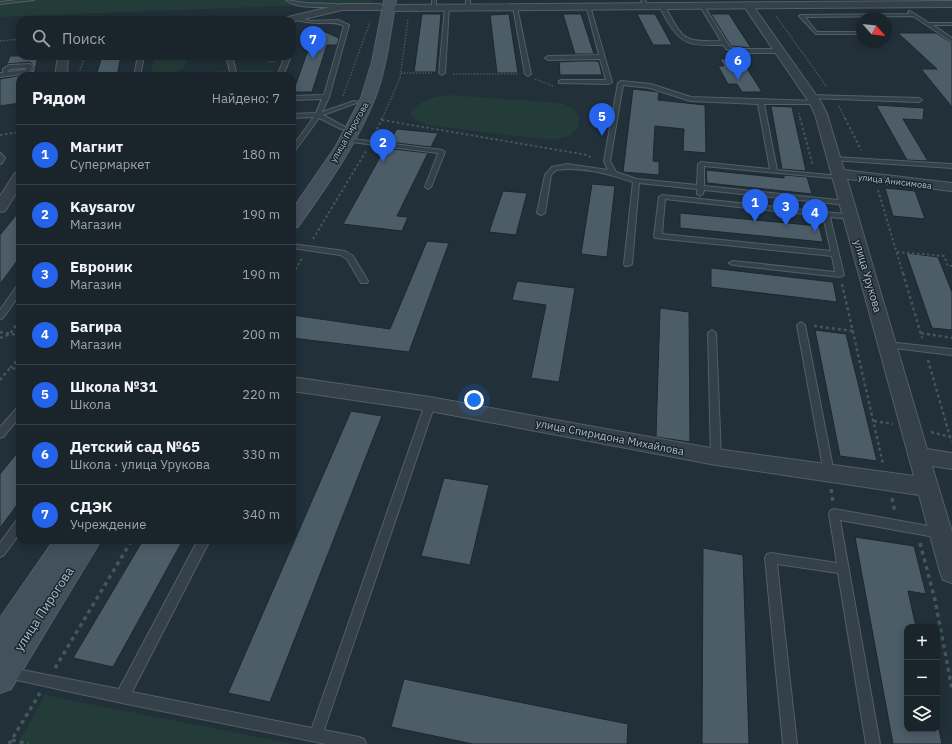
<!DOCTYPE html>
<html lang="ru">
<head>
<meta charset="utf-8">
<style>
  :root { --surface:#19242b; --page:#263037; --text:#f1f3f6; --muted:#9fa4a9; --line:#374147; --accent:#2563eb }
  body { margin:0; font-family:"IBM Plex Sans",sans-serif; background:var(--page); color:var(--text) }
  .controls { position:absolute; right:12px; bottom:12px; display:grid; overflow:hidden; border-radius:8px; box-shadow:0 2px 10px #0003 }
  .controls button { width:36px; height:36px; display:grid; place-items:center; padding:0; border:0; border-bottom:1px solid var(--line); background:var(--surface); color:var(--text); font:20px sans-serif }
  .compass { position:absolute; left:856px; top:12px; width:36px; height:36px; border-radius:50%; background:var(--surface); box-shadow:0 2px 10px #0003; rotate:118deg }
  .you { position:absolute; left:474px; top:400px; width:14px; height:14px; margin:-10px; border:3px solid #fff; border-radius:50%; background:#1a73e8; box-shadow:0 0 0 6px #1a73e833 }
  .badge { display:grid; place-items:center; width:26px; height:26px; border-radius:50%; background:var(--accent); color:#fff; font-size:13px; font-weight:700 }
  .pin { position:absolute; translate:-50% -33px; filter:drop-shadow(0 1px 2px #0008) }
  .pin::after { content:''; position:absolute; top:21px; width:14px; height:12px; background:inherit; clip-path:polygon(0 0,100% 0,50% 100%) }
  .list { margin:0; padding:0; list-style:none }
  h2 { display:flex; justify-content:space-between; align-items:center; height:52px; margin:0; padding:0 16px; font-size:17px }
  h2 small { font-size:13px; font-weight:400; color:var(--muted) }
  .list li { display:grid; grid-template-columns:26px 1fr auto; gap:12px; align-items:center; box-sizing:border-box; height:60px; padding:0 16px; border-top:1px solid var(--line) }
  .list b { display:block; font-size:15px; white-space:nowrap }
  .list p { margin:0; font-size:13px; white-space:nowrap; color:var(--muted) }
  .list em { font-size:13px; font-style:normal; color:var(--muted) }
  .icon { flex:none; width:22px; height:22px; fill:none; stroke:currentColor; stroke-width:2; stroke-linecap:round; stroke-linejoin:round }
  .map { position:relative; flex:none; width:952px; height:744px; overflow:hidden }
  .search { position:absolute; background:var(--surface); box-shadow:0 2px 10px #0003; left:16px; top:16px; width:280px; height:44px; display:flex; align-items:center; gap:10px; box-sizing:border-box; padding:0 14px; border-radius:12px; color:var(--muted); font-size:15px }
  .panel { position:absolute; background:var(--surface); box-shadow:0 2px 10px #0003; left:16px; top:72px; width:280px; height:472px; border-radius:12px }
  .map>svg:first-child { display:block }
</style>
</head>
<body>
<div class="map">
<svg width="952" height="744" viewBox="0 0 952 744">
  <rect width="100%" height="100%" fill="#213039"/>
  <!-- green -->
  <path fill="#243c39" d="M0 0H373L372 5 280 6 0 17Z
    M171 56V58L186 57 185 67 175 72 151 76 154 57Z
    M226 70 227 76H171Z
    M239 70H274L271 76H241Z
    M448 95 561 103 572 108 579 116 578 128 569 136 553 140 427 125 416 120 410 113C420 100 432 97 448 95Z
    M45 695 293 744H18Z"/>
  <!-- building -->
  <path fill="#4c5d68" stroke="#1c2830" d="M422 14H441L436 72H414Z
    M509 14 518 73H497L490 15Z
    M563 14H581L594 54H575Z
    M637 14H655L672 45H653Z
    M711 14H729L751 48 731 46Z
    M316 28 339 38 337 45H327L312 92H293Z
    M898 33H936L952 43V107L921 69H937Z
    M10 56H38L34 76H20V103L0 106V79L29 74 34 67 30 62 7 64Z
    M102 56H121L117 76H96Z
    M720 59H741L762 92H742L737 84H728L718 66H724Z
    M577 61H596L599 62 602 75H560L559 62Z
    M633 89 659 92 658 100 705 105 706 153 683 151 684 129 655 126 653 161 659 162V175L623 172Z
    M876 105 924 108 923 120 903 119 928 161 907 160Z
    M771 106 792 107 806 171 782 169Z
    M397 129 438 133 431 147 389 142Z
    M385 148 428 153 397 216 408 217 402 231 343 224Z
    M706 170 784 178V175L807 177 812 194 707 183Z
    M592 184 615 186 607 257 581 254Z
    M885 188 915 191 925 219 893 216Z
    M503 191 527 193 516 235 489 232Z
    M20 210V257L0 284V235Z
    M680 213 819 226 823 242 680 228Z
    M427 241 449 243 409 352 292 338V315L390 329Z
    M906 253 938 257 952 292V330L932 328Z
    M711 268 833 282 837 302 711 287Z
    M517 281 575 288 559 382 531 378 546 305 512 300Z
    M660 308 689 312 690 442 656 437Z
    M815 330 846 334 877 461 840 456Z
    M351 411 382 416 270 702 228 693Z
    M20 449V501L0 528V474Z
    M444 478 489 485 470 565 421 556Z
    M855 537 914 546 926 594 908 591 916 627H907V729H939L942 744H893Z
    M143 540H183L113 667 73 658Z
    M703 548 743 555 749 744H702Z
    M404 679 628 724 627 744H473L391 727Z"/>
  <g fill="none" stroke-linecap="round" stroke-linejoin="round">
    <defs>
      <path id="service" d="M17 0H34L0 4V2Z
        M286 0 306 3 336 4 344 7 342 8C325 5 300 11 286 0Z
        M432 0H436V6L432 5Z
        M466 0H470V5H466Z
        M641 0H645L647 5H643Z
        M586 5 590 6 612 82 609 84 559 83V81L561 80H606L600 59 548 60 545 58 548 56 599 55Z
        M660 5H664C684 39 680 42 721 41L700 6 702 5 704 6 730 47 739 49H780L783 51 780 53H739L726 49 723 45C696 45 683 48 668 22 665 17 661 10 660 5Z
        M447 6 449 7 445 73 442 75 439 73 445 7Z
        M515 6 517 7 531 74 528 76 525 74 513 7Z
        M910 11 929 23H952V25H933L952 38V42L913 16 805 17 817 32H862V34H816L799 16 801 15 909 14 908 12Z
        M298 17 310 21 338 20 349 25 329 97 322 112 354 101 359 102 323 115 345 127V129H341L319 118 294 152 292 153V147L314 117 292 118V114L316 113 322 99 292 100V96L324 95 344 26C333 19 312 27 296 19V17Z
        M138 56H144L140 76H134Z
        M226 56H232L237 76H231Z
        M285 56H291L283 76H277Z
        M30 64 33 66 29 73 0 77V73H3V69L9 65ZM26 68 25 70 8 72 10 69Z
        M621 81 651 84 691 97 817 101V103L815 104H764L777 170 840 176 843 178 842 179 704 166V186L847 201 850 203 847 205 704 190 703 194 700 196 697 194V189L639 183 632 264 628 266H625L624 264 633 182C609 174 581 166 556 170L551 175 545 213 541 215 537 213 545 175 552 167 567 164 608 170 604 161 618 83ZM623 85 650 88 690 101 758 104 770 169 701 162 698 164 697 185 637 179 616 172 610 161Z
        M811 95 919 98 922 100 919 102 809 98V96Z
        M346 138 442 150 445 152 431 187 428 189 425 187 438 153 344 141V139Z
        M0 153 2 154 5 158 2 163 0 164Z
        M834 157 952 164V168L832 160V158Z
        M662 195 854 215 855 217 851 219 830 217 844 275 840 277 733 265 729 263 733 261 835 272 832 256 655 238 654 236 659 197ZM665 199 823 216 831 251 662 234Z
        M292 244 345 251 353 256 368 281 367 283H361L347 259 340 255 292 248Z
        M20 285V294L3 318 0 319V310L17 286Z
        M801 322 805 325 834 473 833 476 829 477 825 476 824 473 797 325Z
        M712 330 716 333 721 457 720 460 716 461 712 460 711 457 708 333Z
        M888 342 952 349V355L885 347 884 345 885 343Z
        M430 401 433 402 435 404 324 730 359 737 364 739 366 744H326L122 703 3 677 1 673 3 669 7 667 119 689 198 540H210L132 692 312 728 425 404 427 402Z
        M20 406V417L3 437 0 438V427L17 408Z
        M834 509 940 528 944 530 945 533 944 536 940 538 840 520 880 744H866L838 573 777 564 797 744H783L765 558 767 554 771 553 837 563 829 514 830 511Z
        M20 519V533L4 555 0 557V543L16 521Z"/>
      <path id="minor" d="M748 2 751 3 821 102 827 114 844 170 952 183V191L847 179 927 449 952 453V469L932 466 952 532V583L943 580 940 572 919 495 716 465 430 411 292 391V377L430 397 716 449 914 476 815 114 809 102 743 5Z
        M342 4H380L385 7 380 10H342L292 22V20H283L284 18Z
        M58 56H68L67 76H55Z
        M20 172V187L5 211 0 212V196L15 173Z"/>
      <path id="tertiary" d="M952 1V7L389 11 383 8 389 5Z"/>
      <path id="secondary" d="M384 0H396C390 33 387 67 375 98 357 144 326 187 298 227L292 228V210L336 146 361 98 372 62Z
        M54 540H101L11 689 0 693V618Z"/>
    </defs>
    <!-- service casing -->
    <use href="#service" stroke="#525f67" stroke-width="2"/>
    <!-- minor casing -->
    <use href="#minor" stroke="#525f67" stroke-width="2"/>
    <!-- tertiary casing -->
    <use href="#tertiary" stroke="#525f67" stroke-width="2"/>
    <!-- secondary casing -->
    <use href="#secondary" stroke="#525f67" stroke-width="2"/>
    <!-- path-far3 -->
    <path stroke="#435857" stroke-width="1.5" stroke-dasharray="1.5 1.5" stroke-linecap="butt" d="M776 16 827 87
      M0 41 20 39
      M272 56 269 62H275
      M401 73H432
      M453 74H518
      M78 76 85 56
      M535 79 553 86
      M343 96 370 22
      M839 106 845 119
      M799 113 800 119
      M382 119 400 78 408 19"/>
    <!-- path-far2 -->
    <path stroke="#435857" stroke-width="2" stroke-dasharray="2.5 2.5" stroke-linecap="butt" d="M800 118 813 166
      M845 118 861 150
      M382 120 587 155 593 159
      M375 134 382 118
      M0 135 20 132
      M878 190 903 274
      M313 239 366 151
      M897 252 944 256 948 266H952
      M293 274 302 258"/>
    <!-- path-far1 -->
    <path stroke="#435857" stroke-width="2.5" stroke-dasharray="3 3" stroke-linecap="butt" d="M903 273 922 338
      M292 275 293 273
      M842 284 883 464
      M814 326 853 331
      M0 332 18 335
      M20 333 17 337 20 338
      M921 333 952 338
      M0 338 10 334 20 319
      M928 360 950 437H952
      M10 368 20 357
      M0 380 10 368 20 369
      M874 421 893 424
      M931 432 950 437 952 442"/>
    <!-- path -->
    <path stroke="#435857" stroke-width="3.5" stroke-dasharray="4 4" stroke-linecap="butt" d="M831 489 833 502
      M892 498 895 513
      M920 543 935 600 952 689
      M55 668 132 540
      M12 740 29 744
      M9 744 40 693"/>
    <!-- service -->
    <use href="#service" fill="#354149" fill-rule="evenodd"/>
    <!-- minor -->
    <use href="#minor" fill="#354149" fill-rule="evenodd"/>
    <!-- tertiary -->
    <use href="#tertiary" fill="#354149" fill-rule="evenodd"/>
    <!-- secondary -->
    <use href="#secondary" fill="#43515c" fill-rule="evenodd"/>
  </g>
  <g text-anchor="middle" dominant-baseline="central" stroke-width="3" stroke-linejoin="round" paint-order="stroke">
    <!-- far-street labels -->
    <g font-size="9" fill="#afbcc6" stroke="#1a262e">
      <text transform="translate(349 132) rotate(-60)">улица Пирогова</text>
      <text transform="translate(895 181) rotate(7)">улица Анисимова</text>
    </g>
    <!-- street labels -->
    <g font-size="11" fill="#afbcc6" stroke="#1a262e">
      <text transform="translate(868 276) rotate(74)">улица Урукова</text>
      <text transform="translate(610 437) rotate(11)">улица Спиридона Михайлова</text>
    </g>
    <!-- near-street labels -->
    <g font-size="13" fill="#afbcc6" stroke="#1a262e">
      <text transform="translate(44 609) rotate(-57)">улица Пирогова</text>
    </g>
  </g>
</svg>
<div class="controls">
<button>+</button>
<button>−</button>
<button><svg class="icon" aria-label="layers" viewBox="0 0 24 24"><path d="M12 4l9 5-9 5-9-5zM3 14l9 5 9-5"/></svg></button>
</div>
<svg class="compass" viewBox="-18 -18 36 36"><path d="M0-13l5 13h-10z" fill="#e53935"/><path d="M0 13l5-13h-10z" fill="#9fa4a9"/></svg>
<div class="you"></div>
<div class="pin badge" style="left:755px;top:222px">1</div>
<div class="pin badge" style="left:383px;top:162px">2</div>
<div class="pin badge" style="left:786px;top:226px">3</div>
<div class="pin badge" style="left:815px;top:232px">4</div>
<div class="pin badge" style="left:602px;top:136px">5</div>
<div class="pin badge" style="left:738px;top:80px">6</div>
<div class="pin badge" style="left:313px;top:59px">7</div>
<div class="search"><svg class="icon" aria-label="search" viewBox="0 0 24 24"><circle cx="10" cy="10" r="6"/><path d="M15 15l6 6"/></svg>Поиск</div>
<section class="panel">
<h2>Рядом<small>Найдено: 7</small></h2>
<ul class="list">
<li><span class="badge">1</span><div><b>Магнит</b><p>Супермаркет</p></div><em>180 m</em></li>
<li><span class="badge">2</span><div><b>Kaysarov</b><p>Магазин</p></div><em>190 m</em></li>
<li><span class="badge">3</span><div><b>Евроник</b><p>Магазин</p></div><em>190 m</em></li>
<li><span class="badge">4</span><div><b>Багира</b><p>Магазин</p></div><em>200 m</em></li>
<li><span class="badge">5</span><div><b>Школа №31</b><p>Школа</p></div><em>220 m</em></li>
<li><span class="badge">6</span><div><b>Детский сад №65</b><p>Школа · улица Урукова</p></div><em>330 m</em></li>
<li><span class="badge">7</span><div><b>СДЭК</b><p>Учреждение</p></div><em>340 m</em></li>
</ul>
</section>
</div>
</body>
</html>
